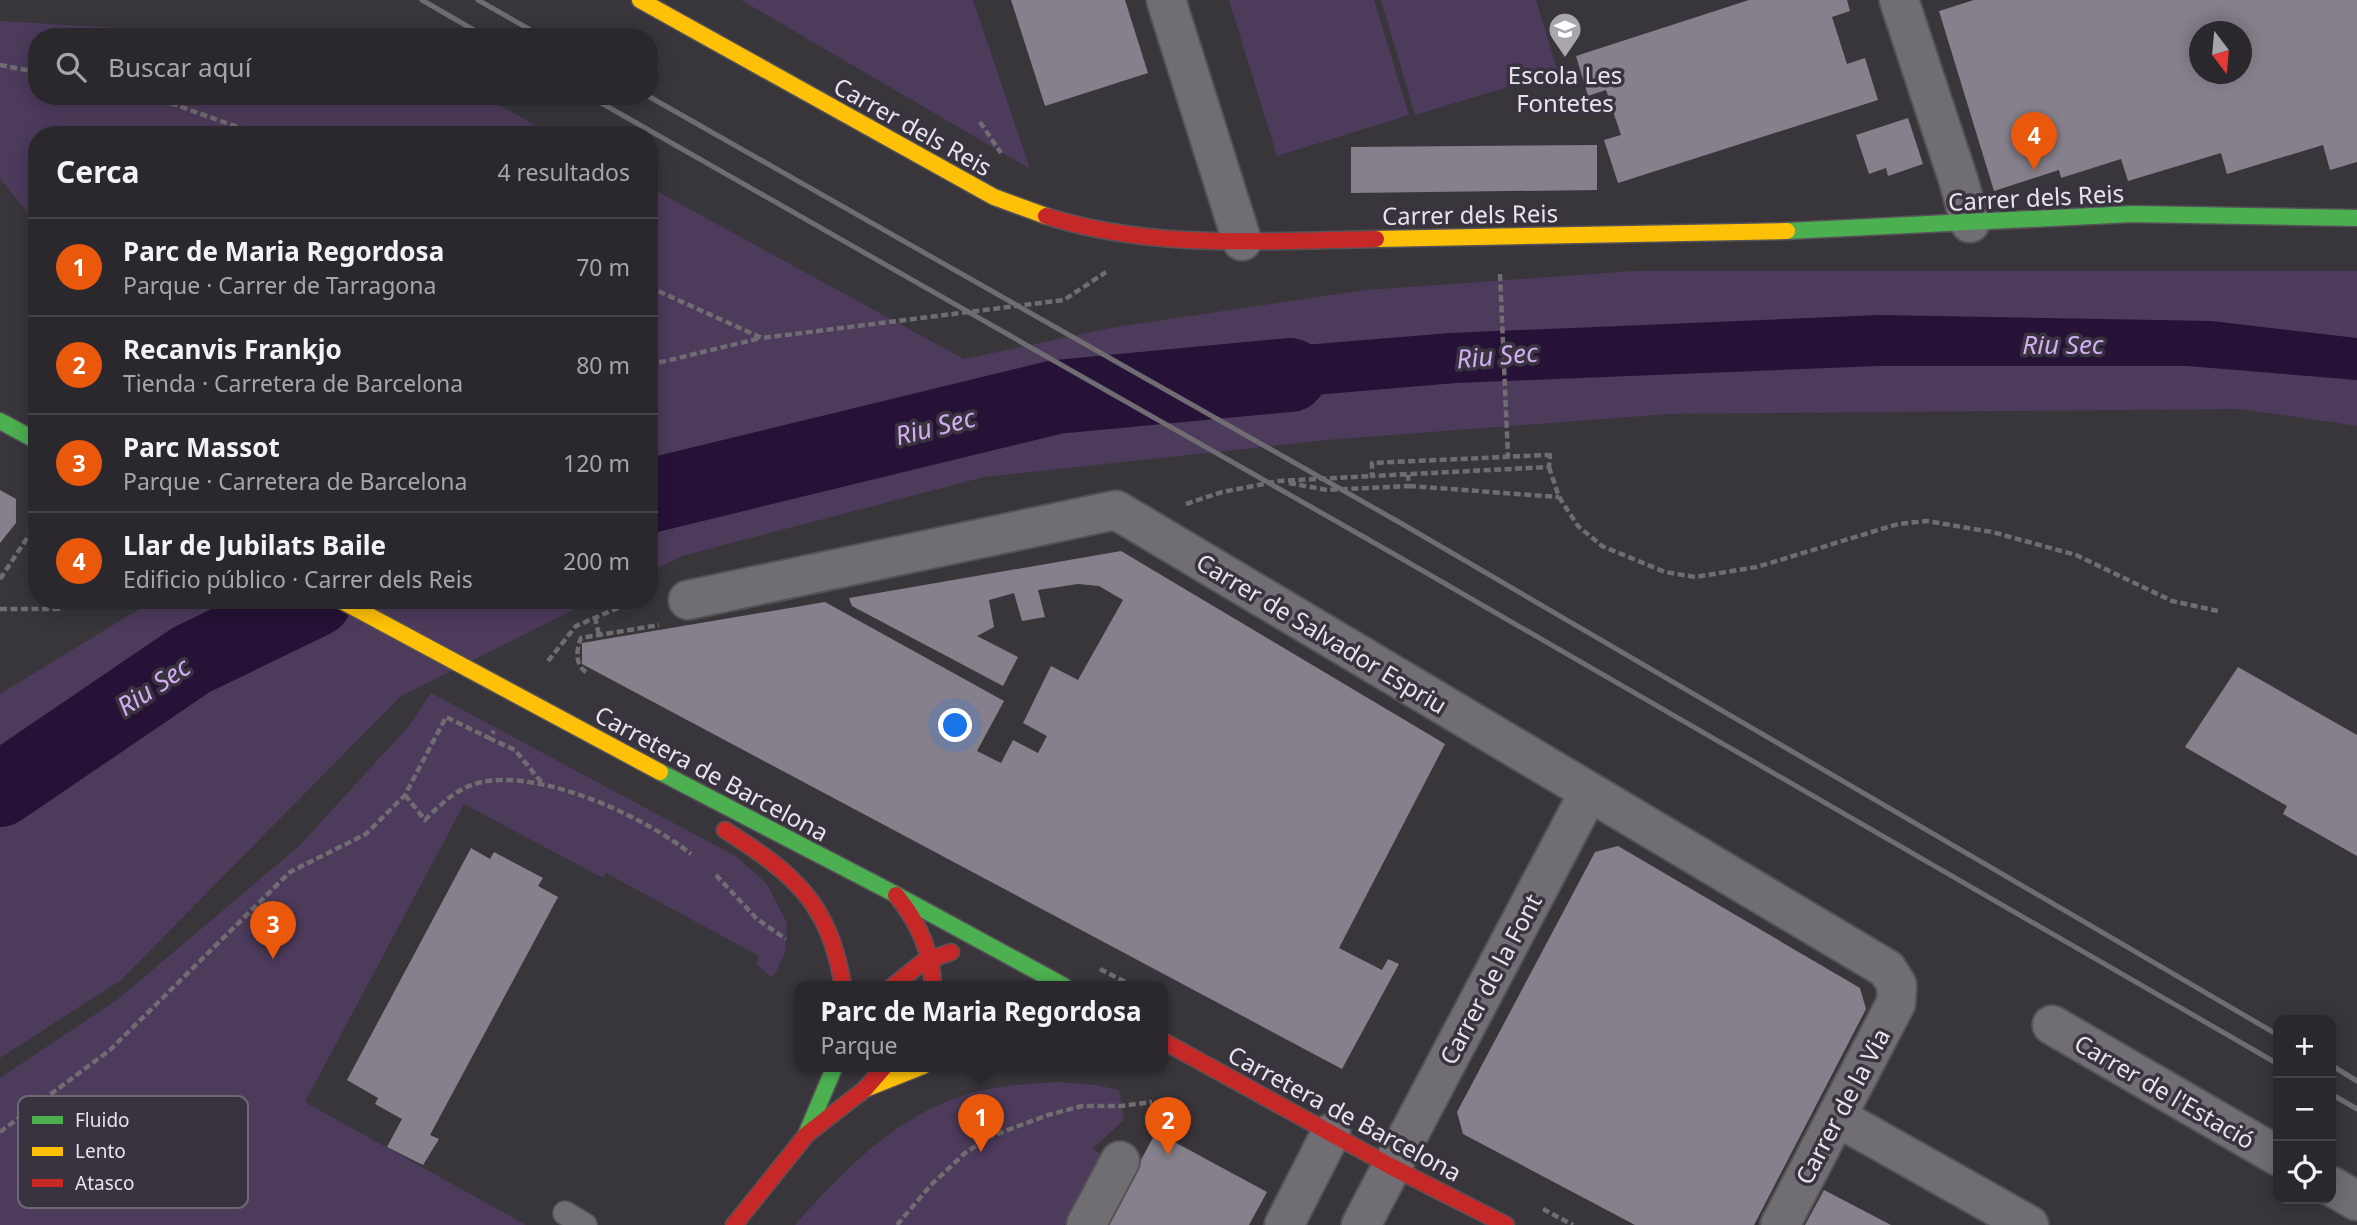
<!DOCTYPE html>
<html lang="es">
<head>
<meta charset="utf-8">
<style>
  :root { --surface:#2a282c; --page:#323034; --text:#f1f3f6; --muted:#a5a6a9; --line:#464448; --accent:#ea580c }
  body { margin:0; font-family:"Noto Sans",sans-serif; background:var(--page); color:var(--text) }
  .controls { position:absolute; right:21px; bottom:21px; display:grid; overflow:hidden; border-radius:14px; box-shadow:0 4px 18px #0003 }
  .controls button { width:63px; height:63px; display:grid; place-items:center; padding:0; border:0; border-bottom:2px solid var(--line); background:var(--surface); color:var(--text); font:35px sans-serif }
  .compass { position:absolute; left:2189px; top:21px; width:63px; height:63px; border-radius:50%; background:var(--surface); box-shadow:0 4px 18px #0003; rotate:164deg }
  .you { position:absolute; left:956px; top:726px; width:24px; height:24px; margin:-18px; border:5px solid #fff; border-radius:50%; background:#1a73e8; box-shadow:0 0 0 10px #1a73e833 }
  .badge { display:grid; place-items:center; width:46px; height:46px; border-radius:50%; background:var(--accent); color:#fff; font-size:23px; font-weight:700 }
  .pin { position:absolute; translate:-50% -58px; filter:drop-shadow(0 2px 4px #0008) }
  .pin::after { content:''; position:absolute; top:37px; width:24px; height:21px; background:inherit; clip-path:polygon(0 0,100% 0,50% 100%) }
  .popup { position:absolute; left:794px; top:981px; width:374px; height:91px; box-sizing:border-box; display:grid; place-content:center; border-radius:14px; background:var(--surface); filter:drop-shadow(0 2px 5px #0005); font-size:23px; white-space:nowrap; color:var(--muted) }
  .popup b { font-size:26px; color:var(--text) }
  .popup::after { content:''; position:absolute; left:50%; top:100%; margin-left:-14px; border:14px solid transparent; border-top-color:var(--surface) }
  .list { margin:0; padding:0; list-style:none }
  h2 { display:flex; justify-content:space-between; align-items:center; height:91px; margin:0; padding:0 28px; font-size:30px }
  h2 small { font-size:23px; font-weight:400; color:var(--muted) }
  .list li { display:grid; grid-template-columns:46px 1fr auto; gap:21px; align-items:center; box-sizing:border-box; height:98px; padding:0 28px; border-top:2px solid var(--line) }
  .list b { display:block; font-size:26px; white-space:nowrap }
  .list p { margin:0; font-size:23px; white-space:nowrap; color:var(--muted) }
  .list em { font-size:23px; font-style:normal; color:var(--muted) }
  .icon { flex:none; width:38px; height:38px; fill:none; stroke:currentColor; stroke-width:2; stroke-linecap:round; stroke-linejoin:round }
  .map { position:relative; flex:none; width:2357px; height:1225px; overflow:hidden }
  .search { position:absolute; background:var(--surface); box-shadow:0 4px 18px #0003; left:28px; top:28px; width:630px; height:77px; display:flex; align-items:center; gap:18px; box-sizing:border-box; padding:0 24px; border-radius:28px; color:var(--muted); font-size:26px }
  .panel { position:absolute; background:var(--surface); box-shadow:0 4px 18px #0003; left:28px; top:126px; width:630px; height:483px; border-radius:28px }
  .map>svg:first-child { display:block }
</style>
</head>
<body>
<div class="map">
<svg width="2357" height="1225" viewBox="0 0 2357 1225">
  <rect width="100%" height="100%" fill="#38363b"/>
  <!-- green -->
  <path fill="#4c3b5b" d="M741 0H973L1030 169Z
    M1229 0H1374L1409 115 1277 156Z
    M1381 0H1536L1558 72 1415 115Z
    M0 21 269 37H37V96H483L553 135H37V224L0 179Z
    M649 187 964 359 1116 327 1365 290 1635 271H2357V426L2241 409 1669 414 1327 440 984 477 682 556 649 572Z
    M154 600H593L401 696 121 980 0 1058V694Z
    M431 693 737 857 767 884 787 923 785 952 775 974 771 977 756 963 759 956 606 873 603 878 464 804 305 1102 526 1225H0V1078L117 1000 299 846 409 726Z
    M1059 1082 1096 1085 1119 1090 1124 1120 1092 1149 1102 1154 1064 1225H795C847 1167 904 1107 984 1090 1009 1085 1033 1083 1059 1082Z"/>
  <!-- water -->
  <path fill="#261236" d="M1879 315 2212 321 2357 338V380L2187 366H1877L1456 383 1219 403 1146 358 1450 333Z"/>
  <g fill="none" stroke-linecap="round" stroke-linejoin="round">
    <!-- river -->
    <path stroke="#261236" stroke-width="74" d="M649 496 1056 397 1290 375
      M0 790 191 660 315 600"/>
  </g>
  <!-- building -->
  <path fill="#86808c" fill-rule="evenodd" d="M1011 0H1125L1148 73 1045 106Z
    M1749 0H1847L1850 11 1832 17 1847 64 1865 58 1878 100 1618 183 1604 140 1621 135 1606 90 1588 96 1576 56Z
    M1974 0H2357V162L2330 170 2323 145 2227 174 2221 153 2128 181 2121 159 2061 178 2059 170 1994 191 1939 11ZM2200 32H2242V74H2200Z
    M1908 118 1923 164 1888 176 1886 168 1869 174 1856 135Z
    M1597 145V190L1351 193V147Z
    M0 490 16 499V523L0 543Z
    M1121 551 1445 744 1339 948 1382 970 1388 959 1399 964 1342 1069 582 664V643L825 602 1004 701 977 751 1001 763 1013 740 1038 753 1047 736 1023 723 1051 666 1078 680 1123 600 1099 586 1078 584 1038 590 1045 617 1022 621 1014 593 989 600 994 627 977 636 1018 657 1003 686 852 606 849 598Z
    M2238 667 2357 735V856L2283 814 2287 806 2185 747Z
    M1618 846 1860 988 1866 1009 1754 1225H1635L1463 1134 1457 1112 1595 852Z
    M471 848 490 859 494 852 543 878 538 886 558 897 430 1135 439 1139 423 1165 387 1147 402 1119 375 1104 378 1098 347 1080Z
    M1156 1132 1267 1192 1249 1225H1106Z
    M1824 1190 1891 1225H1805Z"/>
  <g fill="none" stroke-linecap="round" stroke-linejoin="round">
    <defs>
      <path id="lane" d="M565 1213 585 1225"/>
      <path id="street" d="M1166 0 1242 241
        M1899 0 1959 182 1970 223
        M688 600 1116 510 1887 969 1897 985 1896 1003 1780 1225
        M2052 1025 2278 1156
        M1837 1117 2029 1225
        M2331 1186 2357 1201
        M1086 1225 1120 1161
        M1284 1225 1331 1133
        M1361 1225 1589 792"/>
      <path id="fast" d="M1787 231 2133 214 2357 218
        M0 421 37 441
        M660 772 891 892 1064 986
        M807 1132 835 1066"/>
      <path id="slow" d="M640 0 994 197 1046 216
        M1376 239 1787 231
        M340 600 660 772
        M865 1089 923 1066"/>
      <path id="jam" d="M1046 216C1152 250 1267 241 1376 239
        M725 830C794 874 829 902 843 986
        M896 895C918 922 932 951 933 986
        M893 986 923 962 951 952
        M1163 1041 1392 1167 1506 1225
        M734 1225 807 1134 865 1089 885 1066"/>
    </defs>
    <!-- lane casing -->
    <use href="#lane" stroke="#545257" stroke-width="26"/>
    <!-- street casing -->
    <use href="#street" stroke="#545257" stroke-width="42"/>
    <!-- fast casing -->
    <use href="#fast" stroke="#545257" stroke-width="19"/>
    <!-- slow casing -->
    <use href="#slow" stroke="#545257" stroke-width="19"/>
    <!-- jam casing -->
    <use href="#jam" stroke="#545257" stroke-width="19"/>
    <!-- path -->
    <path stroke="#6f6d71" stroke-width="4.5" stroke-dasharray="7 3.5" stroke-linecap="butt" d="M0 65 37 72
      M151 96 260 135
      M980 122 1001 153
      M1500 274 1508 457
      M649 287 762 338 1064 300 1106 272
      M649 365 761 338
      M1547 455H1550L1549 467 1372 476V463Z
      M1549 467 1559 497 1578 526 1602 546 1665 572 1695 577 1757 567 1898 524 1927 521 1992 532 2076 555 2172 601 2218 611
      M1289 483 1327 490 1409 486 1408 475
      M1409 486 1559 497
      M1186 504 1222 492 1279 481 1372 476
      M0 579 37 523
      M287 600 300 607
      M0 609H58L69 600
      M595 617 599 635
      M548 661 576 626 636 600
      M586 672C575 665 576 650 581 638L659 625
      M489 738 515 750 542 783
      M405 795 425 820C442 803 458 787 482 782 544 770 643 816 691 854
      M716 875 757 919 786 939
      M1100 969 1133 986
      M0 1132 110 1050 290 872 366 834 405 795 446 717 489 738 494 731
      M1543 1209 1573 1225
      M897 1225 931 1185 965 1153 989 1137 1048 1115 1082 1106H1121L1152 1102"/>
    <!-- lane -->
    <use href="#lane" stroke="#706e73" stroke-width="23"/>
    <!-- street -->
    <use href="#street" stroke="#706e73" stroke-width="38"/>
    <!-- fast -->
    <use href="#fast" stroke="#4caf50" stroke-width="16"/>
    <!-- slow -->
    <use href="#slow" stroke="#ffc107" stroke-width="16"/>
    <!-- jam -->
    <use href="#jam" stroke="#c62828" stroke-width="16"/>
    <!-- rail -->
    <path stroke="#6f6d72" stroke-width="5" d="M422 0 486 37
      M478 0 543 37
      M589 96 1392 553 2278 1064
      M648 96 1404 525 2278 1035
      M2331 1065 2357 1081
      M2331 1094 2357 1109"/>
  </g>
  <!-- icons -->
  <defs>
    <symbol id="school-pin" viewBox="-11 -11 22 30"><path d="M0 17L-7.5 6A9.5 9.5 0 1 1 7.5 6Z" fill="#aaa6ad" stroke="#38333e"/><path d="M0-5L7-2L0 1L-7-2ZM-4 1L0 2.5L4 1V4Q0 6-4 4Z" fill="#fff"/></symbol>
  </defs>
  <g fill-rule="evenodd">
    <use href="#school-pin" x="1546" y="10" width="38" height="52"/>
  </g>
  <g text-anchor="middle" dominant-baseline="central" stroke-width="7" stroke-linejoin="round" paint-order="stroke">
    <!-- poi labels -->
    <g font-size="24" fill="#e7e3eb" stroke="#38333e">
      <text x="1565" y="74">Escola Les<tspan x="1565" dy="28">Fontetes</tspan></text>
    </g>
    <!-- street labels -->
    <g font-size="24" fill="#e7e3eb" stroke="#38333e">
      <text transform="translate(913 126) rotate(29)">Carrer dels Reis</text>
      <text transform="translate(2036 197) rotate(-3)">Carrer dels Reis</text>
      <text transform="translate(1470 214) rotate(-1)">Carrer dels Reis</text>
      <text transform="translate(1322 633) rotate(31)">Carrer de Salvador Espriu</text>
      <text transform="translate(712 773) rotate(28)">Carretera de Barcelona</text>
      <text transform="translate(1490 979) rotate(-62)">Carrer de la Font</text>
      <text transform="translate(2165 1091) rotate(30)">Carrer de l'Estació</text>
      <text transform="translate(1842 1106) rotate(-62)">Carrer de la Via</text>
      <text transform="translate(1345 1113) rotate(28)">Carretera de Barcelona</text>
    </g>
    <!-- water labels -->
    <g font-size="26" font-style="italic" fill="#d0acf3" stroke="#38333e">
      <text x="2063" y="344">Riu Sec</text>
      <text transform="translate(1497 355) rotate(-5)">Riu Sec</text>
      <text transform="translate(935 426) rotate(-14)">Riu Sec</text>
      <text transform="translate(153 686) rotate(-34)">Riu Sec</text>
    </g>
  </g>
  <!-- legend -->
  <rect x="18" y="1096" width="230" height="112" rx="10" fill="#38333e" stroke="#6d6872" stroke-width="2"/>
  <rect x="32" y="1116" width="31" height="8" fill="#4caf50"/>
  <rect x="32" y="1147" width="31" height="9" fill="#ffc107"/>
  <rect x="32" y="1179" width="31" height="8" fill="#c62828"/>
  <g font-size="19" fill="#e7e3eb">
    <text x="75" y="1127">Fluido</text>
    <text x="75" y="1158">Lento</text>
    <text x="75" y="1190">Atasco</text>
  </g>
</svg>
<div class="controls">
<button>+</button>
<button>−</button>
<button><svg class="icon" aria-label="locate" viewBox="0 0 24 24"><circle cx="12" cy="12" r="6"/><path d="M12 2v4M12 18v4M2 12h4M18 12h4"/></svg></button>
</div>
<svg class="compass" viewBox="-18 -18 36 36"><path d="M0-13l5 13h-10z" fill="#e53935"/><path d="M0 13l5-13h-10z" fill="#a5a6a9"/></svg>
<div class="you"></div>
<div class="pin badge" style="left:981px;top:1152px">1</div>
<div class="popup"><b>Parc de Maria Regordosa</b>Parque</div>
<div class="pin badge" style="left:1168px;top:1155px">2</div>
<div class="pin badge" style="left:273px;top:959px">3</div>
<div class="pin badge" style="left:2034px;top:170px">4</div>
<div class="search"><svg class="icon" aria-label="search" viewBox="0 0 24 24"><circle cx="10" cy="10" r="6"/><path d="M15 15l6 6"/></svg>Buscar aquí</div>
<section class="panel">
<h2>Cerca<small>4 resultados</small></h2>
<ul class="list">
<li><span class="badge">1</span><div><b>Parc de Maria Regordosa</b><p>Parque · Carrer de Tarragona</p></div><em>70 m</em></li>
<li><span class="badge">2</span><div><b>Recanvis Frankjo</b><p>Tienda · Carretera de Barcelona</p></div><em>80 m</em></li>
<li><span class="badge">3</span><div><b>Parc Massot</b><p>Parque · Carretera de Barcelona</p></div><em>120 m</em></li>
<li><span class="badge">4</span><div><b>Llar de Jubilats Baile</b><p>Edificio público · Carrer dels Reis</p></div><em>200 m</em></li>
</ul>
</section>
</div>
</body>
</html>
